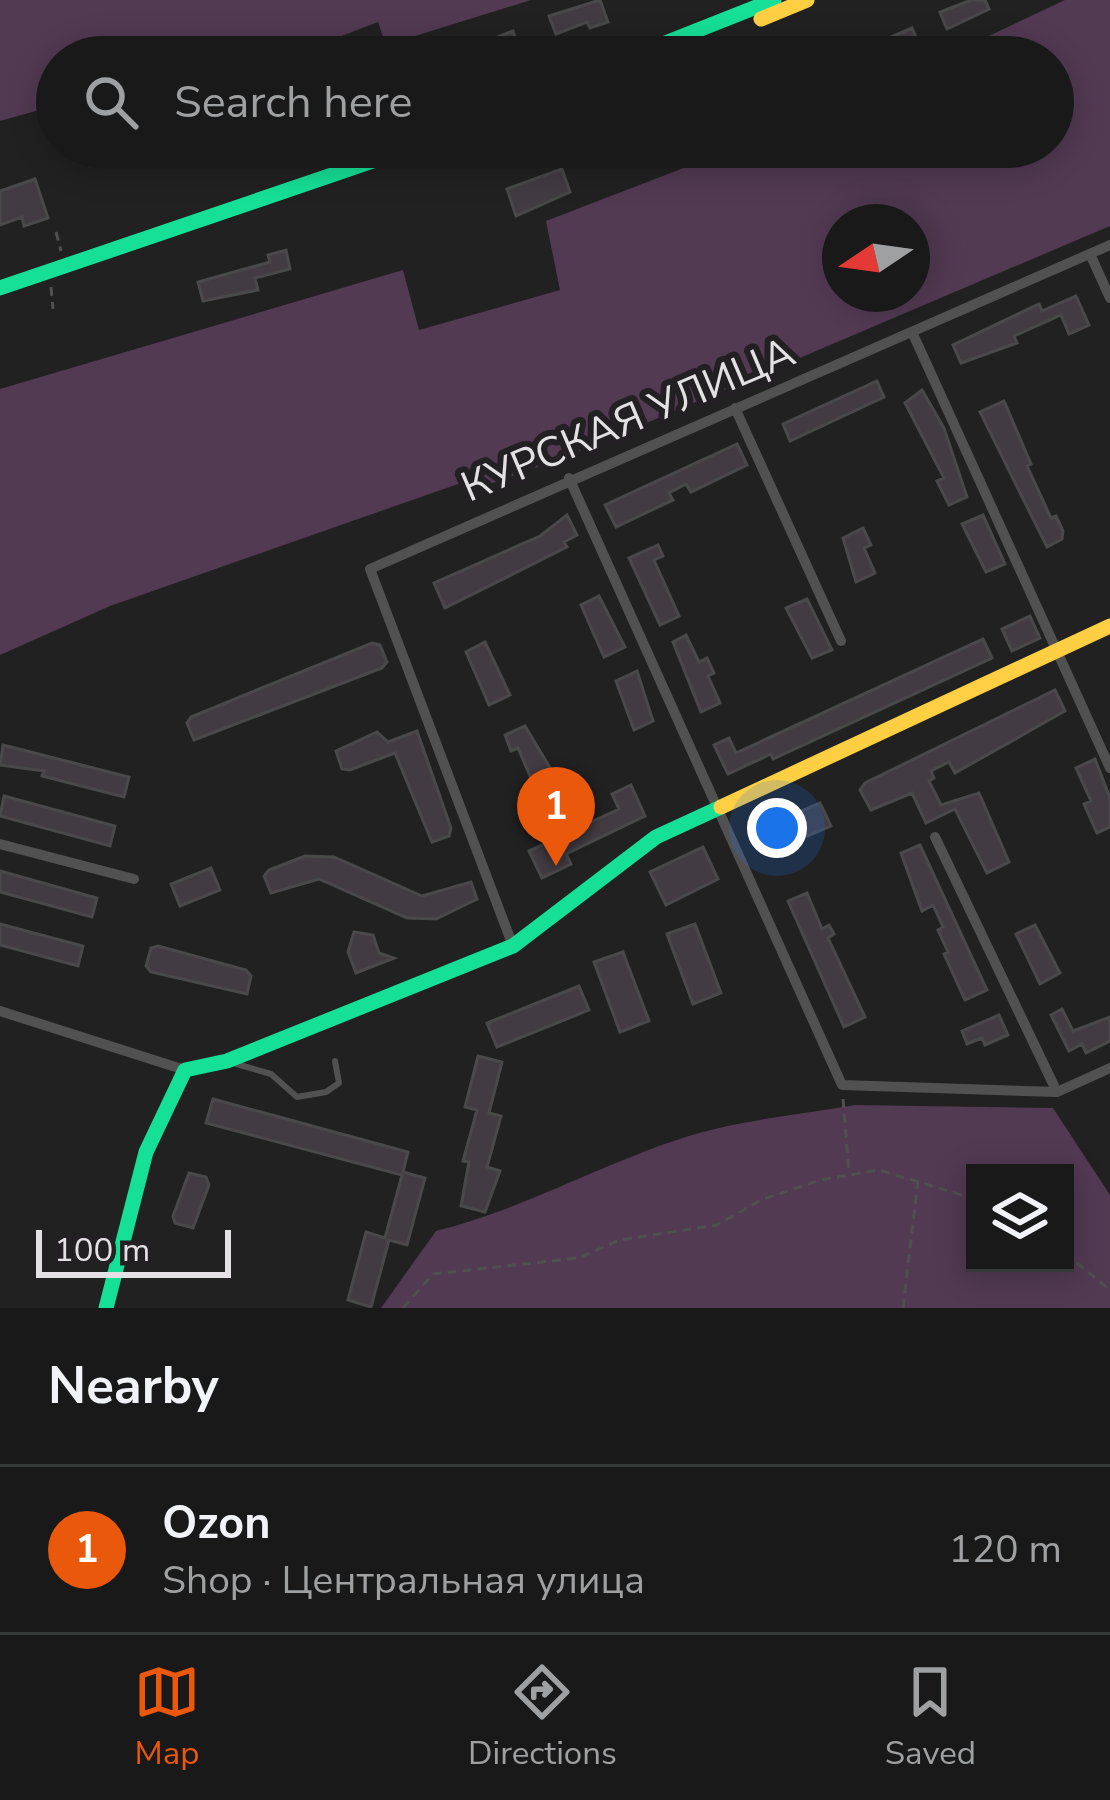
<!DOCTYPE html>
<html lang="en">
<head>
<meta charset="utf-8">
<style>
  :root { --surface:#191919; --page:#262626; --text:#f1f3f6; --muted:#9fa0a2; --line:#373838; --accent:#ea580c }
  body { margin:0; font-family:"Nunito Sans",sans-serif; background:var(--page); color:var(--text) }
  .controls { position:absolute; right:36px; bottom:36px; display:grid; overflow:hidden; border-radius:0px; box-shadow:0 6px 30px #0003 }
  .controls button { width:108px; height:108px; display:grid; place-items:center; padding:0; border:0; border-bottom:3px solid var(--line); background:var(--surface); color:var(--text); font:60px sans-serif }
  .compass { position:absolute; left:822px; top:204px; width:108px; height:108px; border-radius:50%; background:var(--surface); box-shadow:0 6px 30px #0003; rotate:257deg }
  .scale { position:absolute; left:36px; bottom:30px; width:195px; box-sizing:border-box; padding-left:12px; border:6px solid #e3e1e3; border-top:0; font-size:33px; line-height:42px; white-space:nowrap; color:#e3e1e3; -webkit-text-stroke:9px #222022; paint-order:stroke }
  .you { position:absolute; left:777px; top:828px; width:42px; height:42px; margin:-30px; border:9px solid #fff; border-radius:50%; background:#1a73e8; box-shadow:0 0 0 18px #1a73e833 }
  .badge { display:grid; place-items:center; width:78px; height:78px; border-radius:50%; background:var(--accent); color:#fff; font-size:39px; font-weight:700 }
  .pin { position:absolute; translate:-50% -99px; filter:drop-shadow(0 3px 6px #0008) }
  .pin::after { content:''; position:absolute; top:63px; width:42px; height:36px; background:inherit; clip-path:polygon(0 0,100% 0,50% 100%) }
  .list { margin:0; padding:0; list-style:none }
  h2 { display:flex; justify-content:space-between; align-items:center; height:156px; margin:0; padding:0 48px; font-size:51px }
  h2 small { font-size:39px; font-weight:400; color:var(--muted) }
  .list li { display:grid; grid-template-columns:78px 1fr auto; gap:36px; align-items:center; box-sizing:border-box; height:168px; padding:0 48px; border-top:3px solid var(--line) }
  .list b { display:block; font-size:45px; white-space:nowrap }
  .list p { margin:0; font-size:39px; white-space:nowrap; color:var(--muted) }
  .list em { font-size:39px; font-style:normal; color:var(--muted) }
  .icon { flex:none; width:66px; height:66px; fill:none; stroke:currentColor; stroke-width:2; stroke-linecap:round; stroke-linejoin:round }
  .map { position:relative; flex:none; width:1110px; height:1308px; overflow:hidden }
  .search { position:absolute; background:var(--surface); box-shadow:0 6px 30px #0003; left:36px; right:36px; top:36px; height:132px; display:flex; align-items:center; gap:30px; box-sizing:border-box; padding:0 42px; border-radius:66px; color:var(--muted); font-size:45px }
  .sheet { height:324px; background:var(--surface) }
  nav { display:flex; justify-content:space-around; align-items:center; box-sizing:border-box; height:168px; border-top:3px solid var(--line); background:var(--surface); font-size:33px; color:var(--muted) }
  nav a { display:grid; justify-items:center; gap:6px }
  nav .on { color:var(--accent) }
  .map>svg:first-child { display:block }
</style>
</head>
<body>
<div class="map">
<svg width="1110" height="1308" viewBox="0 0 1110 1308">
  <rect width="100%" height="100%" fill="#212121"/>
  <!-- green -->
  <path fill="#523a52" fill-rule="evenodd" d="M0 0H531L386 45 378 22 287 57H57V105L0 121Z
    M1065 0H1110V226L576 453 468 492 461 483 418 498 110 606 0 655V389L403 270 419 330 560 290 546 221 738 147H1053V57H944ZM912 222V294H840V222Z
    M855 1105 1053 1108 1110 1195V1308H381L436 1231C526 1209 609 1159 699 1133 749 1119 804 1114 855 1105ZM1065 1173V1263H975V1173Z"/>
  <!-- building -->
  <path fill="#423c42" stroke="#4a494a" stroke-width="3" d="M600 0 608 22 590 28 587 22 556 34 549 16Z
    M971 0H985L989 9 947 29 940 12Z
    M912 28 919 44 887 57H868L865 48Z
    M513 31 519 48 494 57H446Z
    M562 169 570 192 516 216 507 189Z
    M35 179 48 218 24 226 22 217 0 225V191Z
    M286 250 290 269 255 278 258 290 203 301 198 282 270 262 268 255Z
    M1076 296 1089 325 1069 334 1061 315 1014 336 1017 343 961 363 953 345 1039 304 1042 311Z
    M877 381 884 397 790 441 783 424Z
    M922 390 944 428 967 497 949 505 937 481 944 478 905 403Z
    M1004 401 1031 464 1027 466 1051 518 1056 516 1063 531 1062 539 1047 547 980 412Z
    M737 444 747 465 691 492 686 484 669 493 673 500 616 527 605 505Z
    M567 515 577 535 564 542 567 547 445 608 434 583 540 536Z
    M983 515 1005 564 986 572 962 524Z
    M863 528 871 545 864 548 875 573 856 582 843 538Z
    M658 545 663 556 654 560 679 616 660 625 629 558Z
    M599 596 625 647 604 657 581 605Z
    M807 599 832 650 812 658 786 608Z
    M1030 616 1040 638 1012 651 1002 629Z
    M686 635 699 662 707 658 714 673 708 676 720 703 701 712 673 642Z
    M983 639 992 658 773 759 771 754 728 774 714 745 729 738 736 753Z
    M485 642 510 695 489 705 466 652Z
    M372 643 380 645 387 662 382 668 194 740 187 723 191 717Z
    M637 671 653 721 634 730 616 681Z
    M1055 690 1065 711 955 773 949 762 931 771 934 778 929 781 941 805 979 793 1009 862 987 873 955 809 926 823 912 793 871 810 860 790 865 783Z
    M525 726 555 776 534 785 518 748 511 751 505 735Z
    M417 731 451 828 449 836 432 842 395 753 350 770 342 769 336 751 377 732 388 742Z
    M3 745 129 777 124 797 42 776 44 771 0 765Z
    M1095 759 1110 798V827L1097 833 1084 804 1091 801 1076 768Z
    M631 785 645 816 566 854 571 864 542 878 529 851 619 809 612 794Z
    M4 796 115 826 110 846 0 816Z
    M820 803 831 826 765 854 755 831Z
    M920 845 987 990 965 1000 944 954 948 952 938 930 943 927 933 905 922 911 901 853Z
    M703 847 718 879 666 905 650 872Z
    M305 856 334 857 422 896 471 882 477 899 436 919 407 918 319 879 271 893 264 876 269 870Z
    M211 868 220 890 180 906 171 884Z
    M0 871 97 898 92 917 0 892Z
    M807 893 822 929 829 925 834 934 828 938 865 1017 844 1027 788 901Z
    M0 924 83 946 78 966 0 945Z
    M695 924 721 993 693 1004 667 934Z
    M1035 925 1060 973 1040 984 1016 934Z
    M354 932 373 935 379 953 394 958 356 973 348 952Z
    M158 946 246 970 251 976 247 994 151 972 146 966 151 948Z
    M623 952 649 1021 620 1032 594 962Z
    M579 986 589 1010 497 1047 487 1023Z
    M1062 1009 1073 1031 1110 1017V1041L1086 1053 1082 1044 1069 1051 1051 1015Z
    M999 1015 1008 1035 985 1045 982 1038 967 1044 962 1031Z
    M478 1056 502 1062 489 1113 501 1116 487 1167 500 1171 485 1212 461 1206 469 1162 463 1161 477 1110 465 1107Z
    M213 1099 408 1152 403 1172 425 1178 407 1245 389 1240 371 1307 348 1300 366 1232 385 1238 402 1175 206 1123Z
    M189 1173 206 1177 209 1185 193 1228 175 1223 173 1216Z"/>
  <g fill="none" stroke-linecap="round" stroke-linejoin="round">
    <!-- path -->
    <path stroke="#515051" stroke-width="3" stroke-dasharray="9 6" stroke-linecap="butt" d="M56 232 61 251
      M51 287 53 309
      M843 1099 849 1173
      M1065 1253 1110 1290
      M403 1308 433 1274 578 1258 620 1240 717 1225 761 1200 820 1180 879 1170 975 1199
      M903 1308 918 1180"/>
    <!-- lane -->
    <path stroke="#525152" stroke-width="6" d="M233 1063 271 1074 297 1097 326 1092 339 1083 335 1061"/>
    <!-- street -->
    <path stroke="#525152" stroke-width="10" d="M1090 254 1110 298
      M913 334 1110 768
      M735 408 841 641
      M569 478 842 1085 1057 1092 1110 1068
      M935 837 1057 1092
      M0 844 134 879
      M513 946 370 569 1110 245
      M0 1011 185 1070"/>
    <!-- fast -->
    <path stroke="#16e098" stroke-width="15" d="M630 57 774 0
      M0 288 414 147
      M106 1308 146 1152 185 1070 227 1061 513 946 656 837 721 807"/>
    <!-- slow -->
    <path stroke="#ffcf43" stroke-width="15" d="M761 19 807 0
      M721 807 1110 626"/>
  </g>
  <g text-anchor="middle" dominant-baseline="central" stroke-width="12" stroke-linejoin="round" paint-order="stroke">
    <!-- street labels -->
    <g font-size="42" fill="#e3e1e3" stroke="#222022">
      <text transform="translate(628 420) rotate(-23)">КУРСКАЯ УЛИЦА</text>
    </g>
  </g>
</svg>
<div class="controls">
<button><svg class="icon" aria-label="layers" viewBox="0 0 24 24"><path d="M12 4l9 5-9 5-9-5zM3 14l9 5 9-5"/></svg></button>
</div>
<svg class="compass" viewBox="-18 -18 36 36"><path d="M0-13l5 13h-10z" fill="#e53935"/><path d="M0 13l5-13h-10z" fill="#9fa0a2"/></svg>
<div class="scale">100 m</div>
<div class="you"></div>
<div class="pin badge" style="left:556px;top:866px">1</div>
<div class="search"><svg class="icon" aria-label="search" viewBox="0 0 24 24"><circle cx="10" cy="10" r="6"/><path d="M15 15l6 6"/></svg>Search here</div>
</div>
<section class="sheet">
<h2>Nearby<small></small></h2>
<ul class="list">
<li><span class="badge">1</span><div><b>Ozon</b><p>Shop · Центральная улица</p></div><em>120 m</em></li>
</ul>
</section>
<nav>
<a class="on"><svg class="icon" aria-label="map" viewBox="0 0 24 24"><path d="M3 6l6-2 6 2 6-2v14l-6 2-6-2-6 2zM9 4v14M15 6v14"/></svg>Map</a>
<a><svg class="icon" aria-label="directions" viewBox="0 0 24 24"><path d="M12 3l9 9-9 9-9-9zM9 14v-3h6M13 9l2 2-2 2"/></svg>Directions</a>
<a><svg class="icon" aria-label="saved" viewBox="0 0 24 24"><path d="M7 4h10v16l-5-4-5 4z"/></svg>Saved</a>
</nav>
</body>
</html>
